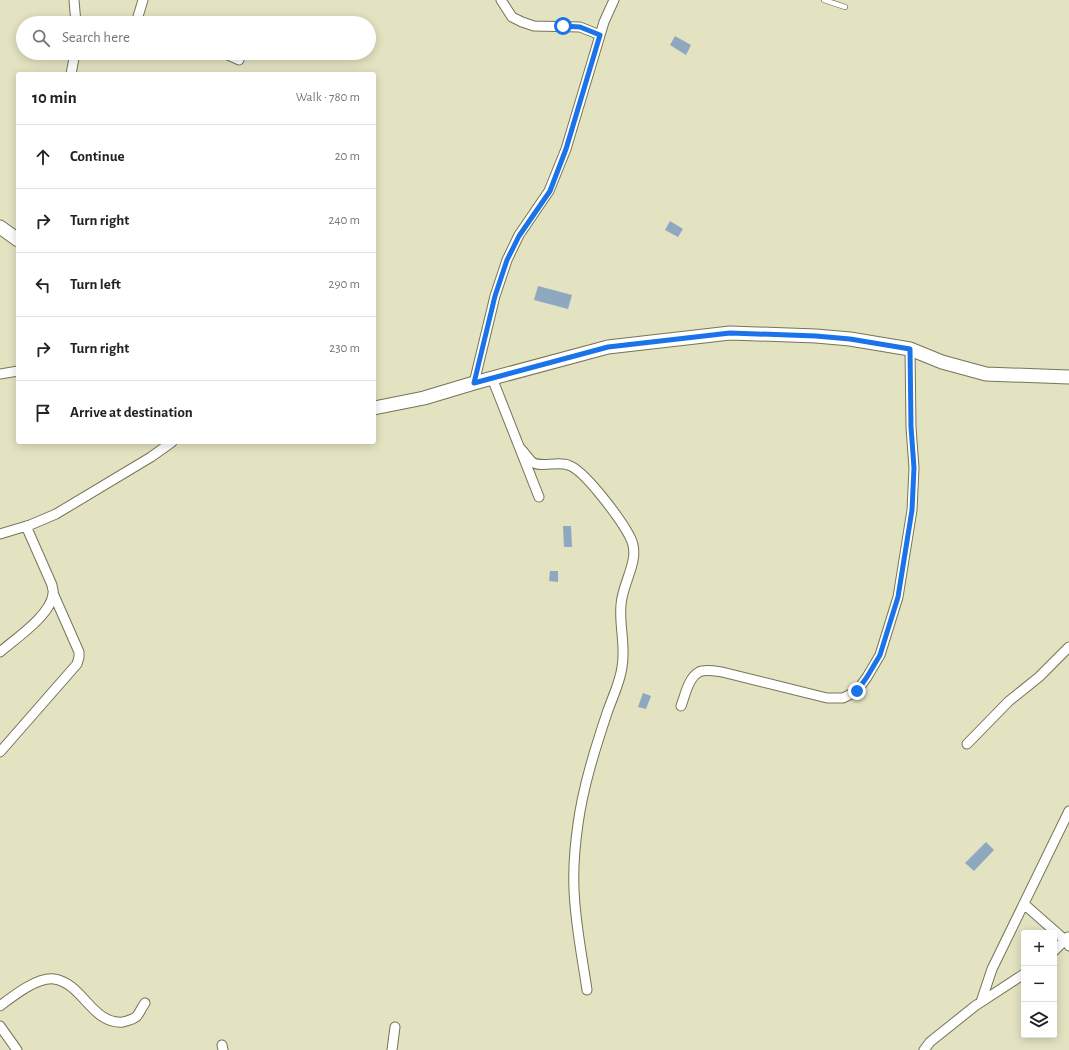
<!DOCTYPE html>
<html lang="en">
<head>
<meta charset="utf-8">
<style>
  :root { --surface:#fff; --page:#f6f6f6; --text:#222; --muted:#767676; --line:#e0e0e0 }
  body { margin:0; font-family:"Alegreya Sans",sans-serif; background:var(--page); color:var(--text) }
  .controls { position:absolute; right:12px; bottom:12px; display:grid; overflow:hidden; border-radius:4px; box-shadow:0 2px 10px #0003 }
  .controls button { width:36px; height:36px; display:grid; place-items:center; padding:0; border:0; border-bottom:1px solid var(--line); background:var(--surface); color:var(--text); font:20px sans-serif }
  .stop { position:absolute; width:12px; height:12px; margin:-9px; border:3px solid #1a73e8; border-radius:50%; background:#fff }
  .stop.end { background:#1a73e8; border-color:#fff; box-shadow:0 1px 4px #0008 }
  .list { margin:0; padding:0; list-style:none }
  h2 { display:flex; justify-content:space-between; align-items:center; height:52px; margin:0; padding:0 16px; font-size:17px }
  h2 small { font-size:13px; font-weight:400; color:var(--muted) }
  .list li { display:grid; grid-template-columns:26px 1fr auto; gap:12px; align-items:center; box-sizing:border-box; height:64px; padding:0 16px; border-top:1px solid var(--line) }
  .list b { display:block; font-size:15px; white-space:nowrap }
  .list em { font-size:13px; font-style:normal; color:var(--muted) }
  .icon { flex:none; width:22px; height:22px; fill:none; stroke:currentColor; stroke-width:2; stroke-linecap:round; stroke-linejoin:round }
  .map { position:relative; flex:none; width:1069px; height:1050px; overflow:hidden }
  .search { position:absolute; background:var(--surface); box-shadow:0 2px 10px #0003; left:16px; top:16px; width:360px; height:44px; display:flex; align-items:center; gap:10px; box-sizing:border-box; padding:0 14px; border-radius:22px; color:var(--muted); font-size:15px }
  .panel { position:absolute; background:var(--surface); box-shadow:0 2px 10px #0003; left:16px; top:72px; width:360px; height:372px; border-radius:4px }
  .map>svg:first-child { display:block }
</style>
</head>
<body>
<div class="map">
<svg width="1069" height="1050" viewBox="0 0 1069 1050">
  <rect width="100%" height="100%" fill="#e3e2c1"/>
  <!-- building -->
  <path fill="#8ea8bf" d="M675 36 691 45 686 55 670 45Z
    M670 221 683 229 678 237 665 230Z
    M538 286 572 295 568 309 534 300Z
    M563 526H571L572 547H564Z
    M550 571H558V582L549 581Z
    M643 693 651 696 646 709 638 707Z
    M986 842 994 850 974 871 965 863Z"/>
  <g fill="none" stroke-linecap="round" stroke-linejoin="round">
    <defs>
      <path id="lane" d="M824 0 845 7"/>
      <path id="street" d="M74 0 76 23
        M501 0 512 17 522 22 534 26 580 27 600 35
        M136 23 143 0
        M223 53 239 60
        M71 74 75 53
        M0 374 18 371
        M492 378 539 497
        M474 383 495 296 507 260 519 235 549 191 566 149 604 22 614 0
        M520 448C524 452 528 458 532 462 540 468 558 461 568 465 584 469 622 521 630 537 642 559 622 582 621 605 619 626 626 646 622 667 620 683 612 698 607 713 595 749 583 787 578 824 575 845 573 867 574 889 575 922 582 956 587 990
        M0 534 30 525 56 514 151 457 172 442
        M0 652C15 639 51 615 53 594 54 591 52 588 52 585L26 526
        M681 706C685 696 688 678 699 672 705 669 715 671 722 672L827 698H843L857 691 867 677 880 655 898 597 912 510 914 468 911 427 910 349
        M967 744 1009 701 1039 677 1069 647
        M0 752 77 664 79 657V652L53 593
        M1024 904 1066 941 1069 946
        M1054 951 1068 937
        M981 1002 992 969 1069 811
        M0 1006C13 996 37 977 54 979 83 983 92 1025 123 1022 127 1021 134 1019 137 1016 140 1012 142 1007 145 1003
        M0 1026 17 1050
        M222 1045 223 1050
        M392 1050 395 1027
        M924 1050 930 1042 975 1006 1024 974"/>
      <path id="secondary" d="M0 227 18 240
        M374 408 424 398 474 383 608 347 730 333 816 336 850 339 910 349 942 362 986 374 1069 377"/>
    </defs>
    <!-- lane casing -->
    <use href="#lane" stroke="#767456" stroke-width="6"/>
    <!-- street casing -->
    <use href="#street" stroke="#767456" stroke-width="11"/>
    <!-- secondary casing -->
    <use href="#secondary" stroke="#767456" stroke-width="15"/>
    <!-- lane -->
    <use href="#lane" stroke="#fff" stroke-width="4.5"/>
    <!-- street -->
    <use href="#street" stroke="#fff" stroke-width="9"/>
    <!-- secondary -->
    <use href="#secondary" stroke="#fff" stroke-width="13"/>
  </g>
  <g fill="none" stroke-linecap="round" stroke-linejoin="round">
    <!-- route -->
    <path stroke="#1a73e8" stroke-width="5" d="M563 26 580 27 600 35 566 149 550 191 519 236 507 260 495 296 474 383 608 347 730 333 816 336 850 339 910 349 911 427 914 468 912 510 898 597 880 655 867 677 857 691"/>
  </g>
</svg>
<div class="controls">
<button>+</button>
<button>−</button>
<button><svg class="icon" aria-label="layers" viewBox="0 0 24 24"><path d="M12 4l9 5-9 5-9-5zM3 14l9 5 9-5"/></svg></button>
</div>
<div class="stop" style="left:563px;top:26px"></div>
<div class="stop end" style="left:857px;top:691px"></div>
<div class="search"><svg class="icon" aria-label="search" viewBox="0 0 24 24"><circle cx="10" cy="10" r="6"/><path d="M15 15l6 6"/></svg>Search here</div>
<section class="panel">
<h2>10 min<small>Walk · 780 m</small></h2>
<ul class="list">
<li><svg class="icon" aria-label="ahead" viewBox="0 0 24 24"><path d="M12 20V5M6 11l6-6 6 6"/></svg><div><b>Continue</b></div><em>20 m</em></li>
<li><svg class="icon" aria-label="right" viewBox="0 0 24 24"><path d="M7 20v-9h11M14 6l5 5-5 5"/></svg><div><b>Turn right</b></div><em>240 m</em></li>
<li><svg class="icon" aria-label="left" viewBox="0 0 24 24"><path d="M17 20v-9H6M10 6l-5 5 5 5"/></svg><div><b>Turn left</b></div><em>290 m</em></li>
<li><svg class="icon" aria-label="right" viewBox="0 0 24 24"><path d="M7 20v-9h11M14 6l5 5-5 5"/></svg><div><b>Turn right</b></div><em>230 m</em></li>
<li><svg class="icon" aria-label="arrive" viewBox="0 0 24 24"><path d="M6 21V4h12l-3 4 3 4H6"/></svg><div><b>Arrive at destination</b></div></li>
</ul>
</section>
</div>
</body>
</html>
